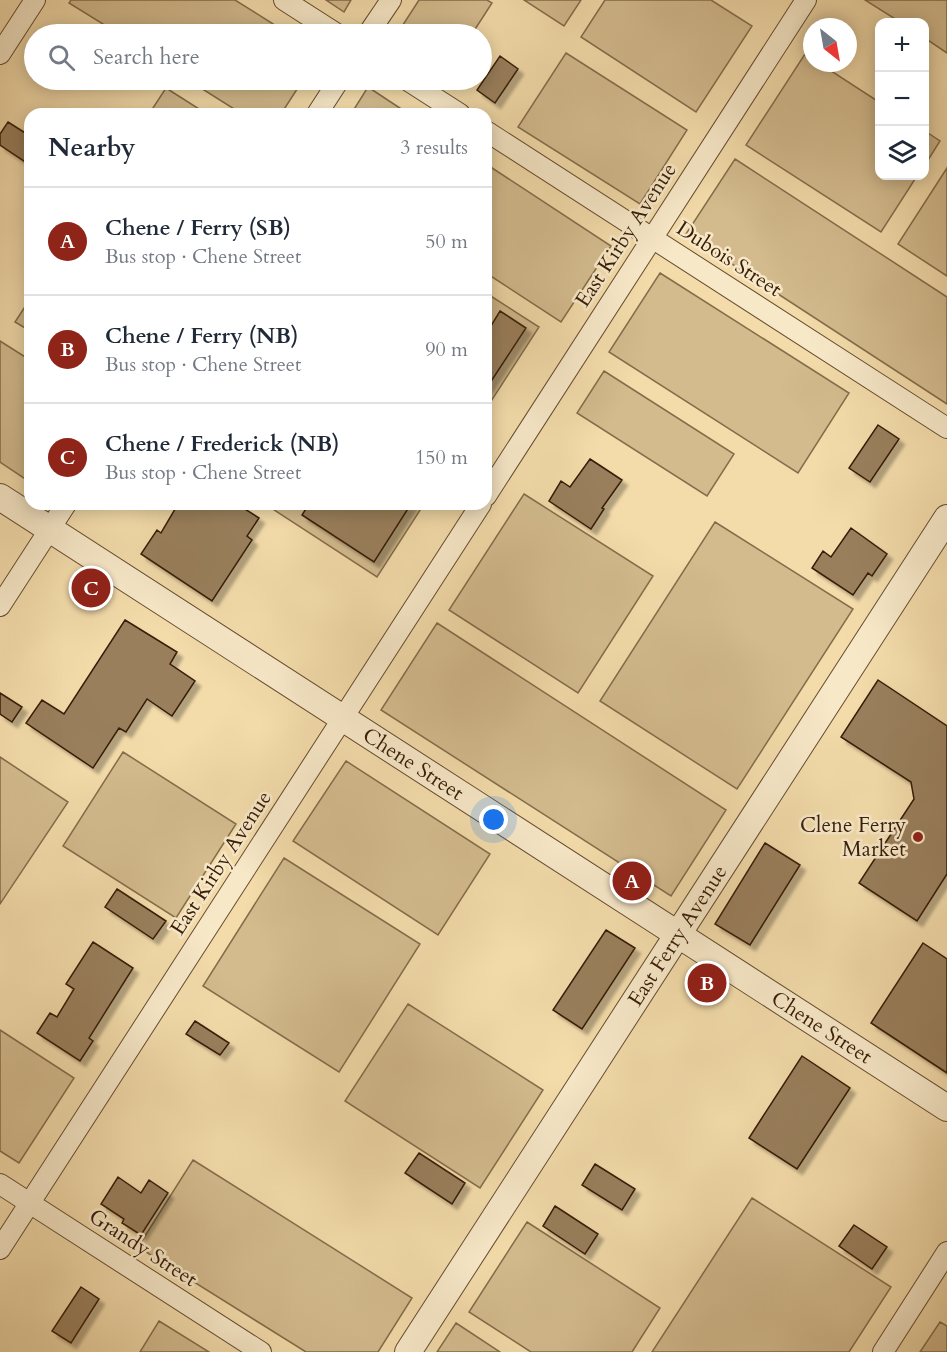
<!DOCTYPE html>
<html lang="en">
<head>
<meta charset="utf-8">
<style>
  :root { --surface:#fff; --page:#f2f2f3; --text:#1f2937; --muted:#747a83; --line:#e0e1e3; --accent:#8f2418 }
  body { margin:0; font-family:Cardo,serif; background:var(--page); color:var(--text) }
  .controls { position:absolute; right:18px; top:18px; display:grid; overflow:hidden; border-radius:12px; box-shadow:0 3px 15px #0003 }
  .controls button { width:54px; height:54px; display:grid; place-items:center; padding:0; border:0; border-bottom:2px solid var(--line); background:var(--surface); color:var(--text); font:30px sans-serif }
  .compass { position:absolute; left:803px; top:18px; width:54px; height:54px; border-radius:50%; background:var(--surface); box-shadow:0 3px 15px #0003; rotate:149deg }
  .you { position:absolute; left:494px; top:820px; width:21px; height:21px; margin:-15px; border:4px solid #fff; border-radius:50%; background:#1a73e8; box-shadow:0 0 0 9px #1a73e833 }
  .badge { display:grid; place-items:center; width:39px; height:39px; border-radius:50%; background:var(--accent); color:#fff; font-size:20px; font-weight:700 }
  .pin { position:absolute; translate:-50% -50%; border:3px solid #fff; box-shadow:0 2px 6px #0006 }
  .list { margin:0; padding:0; list-style:none }
  h2 { display:flex; justify-content:space-between; align-items:center; height:78px; margin:0; padding:0 24px; font-size:26px }
  h2 small { font-size:20px; font-weight:400; color:var(--muted) }
  .list li { display:grid; grid-template-columns:39px 1fr auto; gap:18px; align-items:center; box-sizing:border-box; height:108px; padding:0 24px; border-top:2px solid var(--line) }
  .list b { display:block; font-size:22px; white-space:nowrap }
  .list p { margin:0; font-size:20px; white-space:nowrap; color:var(--muted) }
  .list em { font-size:20px; font-style:normal; color:var(--muted) }
  .icon { flex:none; width:33px; height:33px; fill:none; stroke:currentColor; stroke-width:2; stroke-linecap:round; stroke-linejoin:round }
  .map { position:relative; flex:none; width:947px; height:1352px; overflow:hidden }
  .search { position:absolute; background:var(--surface); box-shadow:0 3px 15px #0003; left:24px; top:24px; width:468px; height:66px; display:flex; align-items:center; gap:15px; box-sizing:border-box; padding:0 21px; border-radius:33px; color:var(--muted); font-size:22px }
  .panel { position:absolute; background:var(--surface); box-shadow:0 3px 15px #0003; left:24px; top:108px; width:468px; height:402px; border-radius:18px }
  .map>svg:first-child { display:block }
</style>
</head>
<body>
<div class="map">
<svg width="947" height="1352" viewBox="0 0 947 1352">
  <defs>
    <filter id="shadow"><feDropShadow dx="5.5" dy="5.5" stdDeviation="1.5" flood-color="#0004"/></filter>
  </defs>
  <rect width="100%" height="100%" fill="#f3dbaa"/>
  <filter id="stains"><feTurbulence type="fractalNoise" baseFrequency=".00333" numOctaves="4"/><feColorMatrix values="0 0 0 0 .2 0 0 0 0 .09 0 0 0 0 .02 0 0 0 .5 -.17"/></filter>
  <radialGradient id="worn" r=".72"><stop offset=".6" stop-color="#630" stop-opacity="0"/><stop offset="1" stop-color="#630" stop-opacity=".3"/></radialGradient>
  <!-- green -->
  <path fill="#d3bb8e" stroke="#856c4a" stroke-width="1.5" d="M71 0H235L289 34H119L69 3Z
    M326 0H351L344 12Z
    M419 0H487L492 3 472 34H397Z
    M524 0H581L564 26Z
    M605 0H711L752 26 696 112 581 37Z
    M865 0H947V53L925 38 924 22H900Z
    M566 53 687 130 640 204 518 127Z
    M805 54 812 58V63H819L879 102 880 176H917L881 232 746 145Z
    M188 80H303L281 114H242Z
    M368 87 409 114H351Z
    M166 88 207 114H149Z
    M925 131 940 141 925 165Z
    M735 159 947 297V404L686 234Z
    M486 164 611 246 561 322 486 273Z
    M947 168V276L898 244Z
    M660 273 849 393 798 473 609 352Z
    M486 293 539 327 486 409Z
    M30 299V331L15 322Z
    M0 341 30 360V482L0 462Z
    M604 371 734 454 707 496 577 413Z
    M524 494 653 576 578 693 449 610Z
    M265 504H424L377 577Z
    M715 522 853 609 737 789 600 701Z
    M437 623 726 810 671 896 381 710Z
    M123 752 236 824 176 918 63 846Z
    M0 757 68 802 0 904Z
    M346 761 490 854 438 935 293 841Z
    M284 858 420 944 339 1072 203 986Z
    M408 1004 543 1090 480 1188 345 1101Z
    M0 1030 74 1078 19 1163 0 1151Z
    M193 1160 412 1298 378 1352H306L138 1247Z
    M752 1198 891 1287 849 1352H652Z
    M527 1222 660 1308 632 1352H531L469 1312Z
    M159 1321 209 1352H140Z
    M940 1322 947 1326V1352H920Z
    M456 1323 500 1352H437Z"/>
  <!-- building -->
  <path fill="#997f5c" stroke="#371c07" stroke-width="1.5" filter="url(#shadow)" d="M500 56 518 69 495 103 477 90Z
    M8 122 30 136V165L0 145V134Z
    M500 311 526 328 486 389V334Z
    M878 425 899 439 870 482 849 468Z
    M590 459 622 480 602 508 604 509 591 529 549 501 561 481 570 487Z
    M178 504H237L259 518 247 536 252 540 212 601 141 554 157 530 161 533Z
    M309 504H411L374 562 302 515Z
    M851 528 887 554 872 576 868 573 853 595 812 568 823 551 831 557Z
    M125 620 177 652 170 664 195 681 172 716 147 699 126 732 119 728 93 768 26 723 42 700 64 714Z
    M878 680 947 726V874L917 921 859 883 914 799 911 782 841 737Z
    M0 693 22 707 12 722 0 714Z
    M765 843 800 865 750 945 715 924Z
    M117 889 166 921 153 939 105 907Z
    M606 930 635 948 582 1029 553 1010Z
    M93 942 133 968 89 1038 93 1041 80 1061 37 1033 50 1013 57 1017 74 989 66 984Z
    M923 943 947 959V1073L871 1023Z
    M195 1021 229 1043 220 1055 186 1034Z
    M802 1056 850 1088 797 1169 749 1138Z
    M419 1153 465 1183 452 1204 405 1173Z
    M595 1164 635 1189 622 1210 582 1185Z
    M118 1177 141 1193 149 1180 168 1193 141 1235 122 1223 124 1219 101 1204Z
    M555 1206 598 1234 585 1254 543 1226Z
    M854 1225 887 1247 872 1269 839 1246Z
    M81 1287 99 1299 71 1343 52 1331Z"/>
  <g fill="none" stroke-linecap="round" stroke-linejoin="round">
    <defs>
      <path id="minor" d="M284 0 337 34
        M368 34 391 0
        M0 54 35 0
        M407 80 460 114
        M317 114 339 80
        M486 131 947 428
        M486 496 806 0
        M0 606 66 504
        M0 1184 261 1352
        M0 1249 481 504
        M883 1352 947 1252"/>
      <g id="tertiary">
        <path id="s1" d="M0 497 947 1108"/>
        <path id="s2" d="M408 1352 947 518"/>
      </g>
    </defs>
    <!-- minor casing -->
    <use href="#minor" stroke="#664c30" stroke-width="22"/>
    <!-- tertiary casing -->
    <use href="#tertiary" stroke="#664c30" stroke-width="28"/>
    <!-- minor -->
    <use href="#minor" stroke="#f7e8c8" stroke-width="20"/>
    <!-- tertiary -->
    <use href="#tertiary" stroke="#f7e8c8" stroke-width="26"/>
  </g>
  <!-- markers -->
  <circle fill="#8f2418" stroke="#f7e8c8" stroke-width="2" cx="918" cy="837" r="6"/>
  <g text-anchor="middle" dominant-baseline="central" stroke-width="5" stroke-linejoin="round" paint-order="stroke">
    <!-- street labels -->
    <g font-size="21" fill="#371c07" stroke="#f7e8c8">
      <text transform="translate(626 235) rotate(-57)">East Kirby Avenue</text>
      <text transform="translate(729 259) rotate(33)">Dubois Street</text>
      <text stroke="none"><textPath href="#s1" startOffset="492">Chene Street</textPath></text>
      <text transform="translate(221 863) rotate(-57)">East Kirby Avenue</text>
      <text stroke="none"><textPath href="#s2" startOffset="496">East Ferry Avenue</textPath></text>
      <text stroke="none"><textPath href="#s1" startOffset="978">Chene Street</textPath></text>
      <text transform="translate(143 1248) rotate(33)">Grandy Street</text>
    </g>
    <!-- poi labels -->
    <g font-size="21" fill="#371c07" stroke="#f7e8c8" text-anchor="end">
      <text x="906" y="825">Clene Ferry<tspan x="906" dy="24">Market</tspan></text>
    </g>
  </g>
  <rect width="100%" height="100%" filter="url(#stains)"/>
  <rect width="100%" height="100%" fill="url(#worn)"/>
</svg>
<div class="controls">
<button>+</button>
<button>−</button>
<button><svg class="icon" aria-label="layers" viewBox="0 0 24 24"><path d="M12 4l9 5-9 5-9-5zM3 14l9 5 9-5"/></svg></button>
</div>
<svg class="compass" viewBox="-18 -18 36 36"><path d="M0-13l5 13h-10z" fill="#e53935"/><path d="M0 13l5-13h-10z" fill="#747a83"/></svg>
<div class="you"></div>
<div class="pin badge" style="left:632px;top:881px">A</div>
<div class="pin badge" style="left:707px;top:983px">B</div>
<div class="pin badge" style="left:91px;top:588px">C</div>
<div class="search"><svg class="icon" aria-label="search" viewBox="0 0 24 24"><circle cx="10" cy="10" r="6"/><path d="M15 15l6 6"/></svg>Search here</div>
<section class="panel">
<h2>Nearby<small>3 results</small></h2>
<ul class="list">
<li><span class="badge">A</span><div><b>Chene / Ferry (SB)</b><p>Bus stop · Chene Street</p></div><em>50 m</em></li>
<li><span class="badge">B</span><div><b>Chene / Ferry (NB)</b><p>Bus stop · Chene Street</p></div><em>90 m</em></li>
<li><span class="badge">C</span><div><b>Chene / Frederick (NB)</b><p>Bus stop · Chene Street</p></div><em>150 m</em></li>
</ul>
</section>
</div>
</body>
</html>
